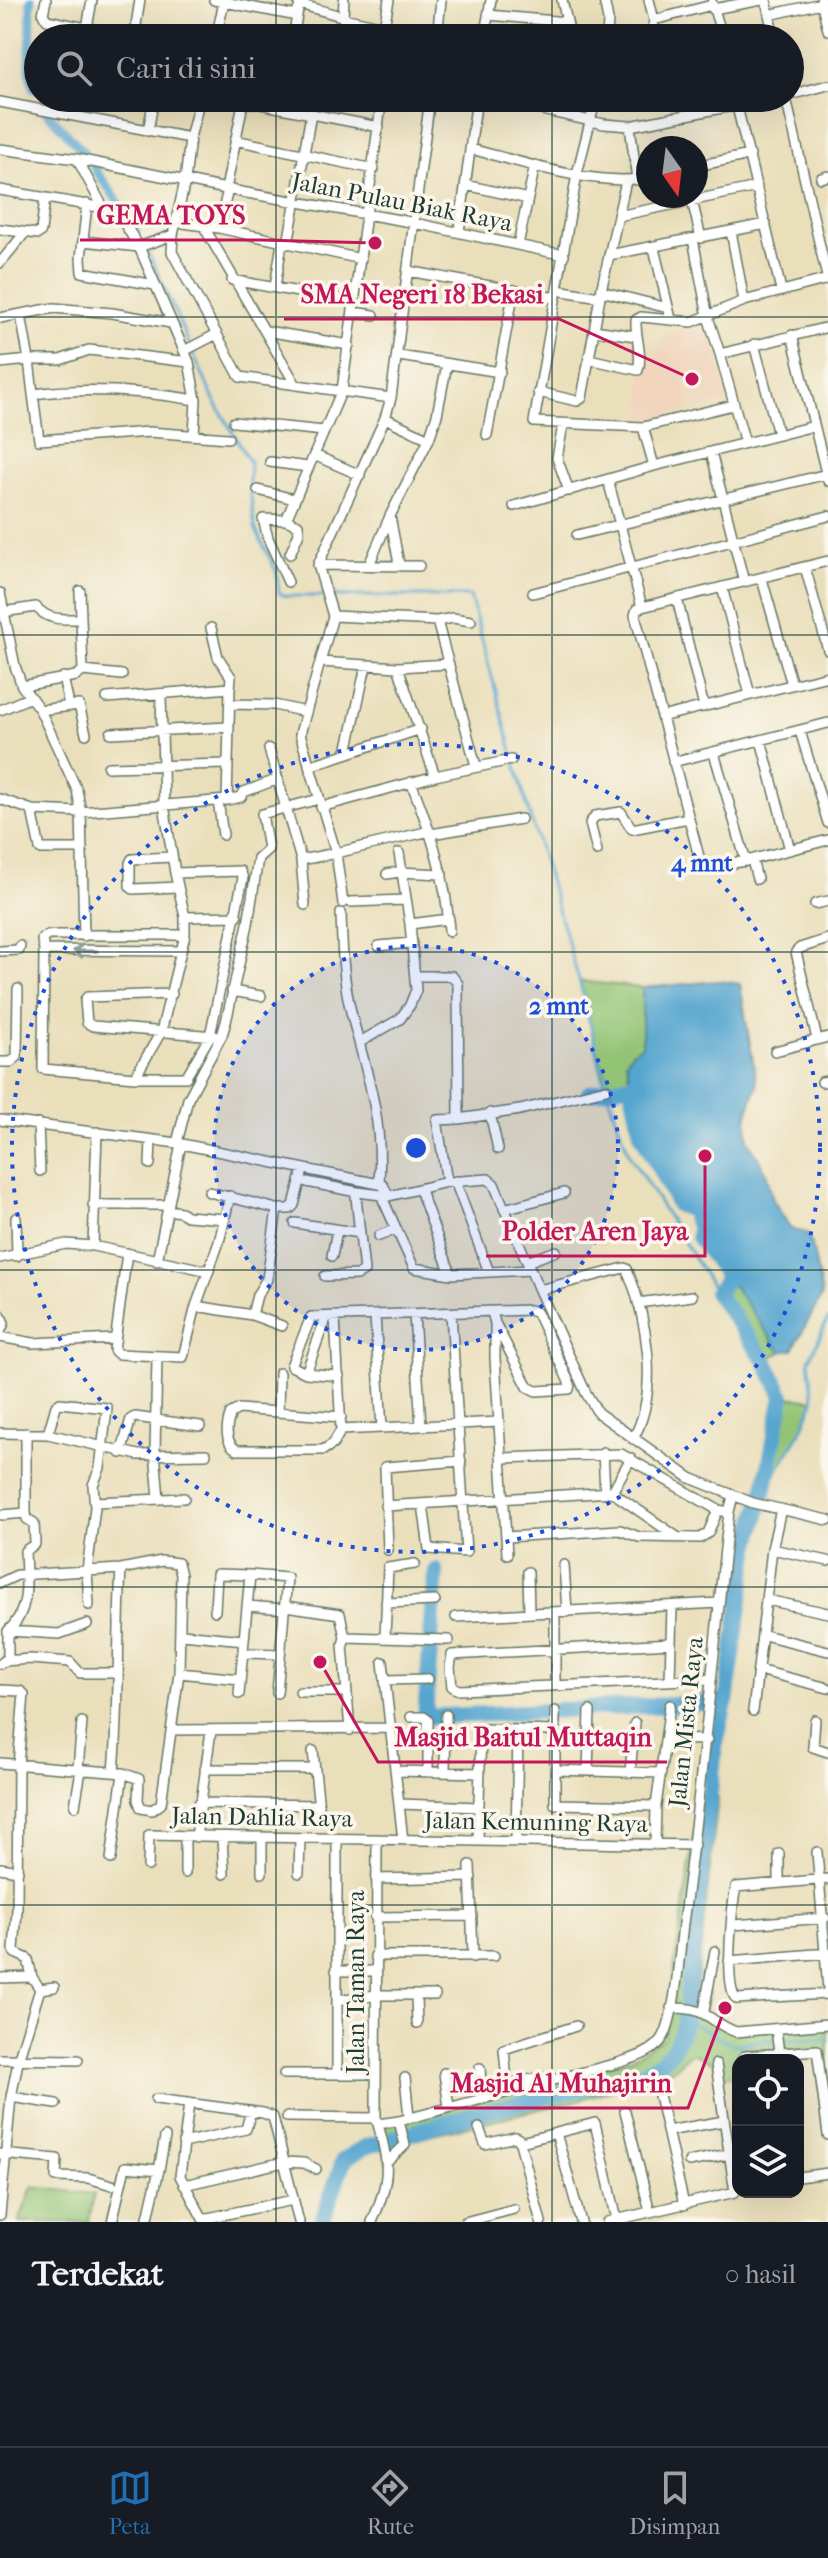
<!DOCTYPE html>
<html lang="id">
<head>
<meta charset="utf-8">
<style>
  :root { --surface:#171b24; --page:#20242c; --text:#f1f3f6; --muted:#9ea1a6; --line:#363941; --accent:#1f6fb2 }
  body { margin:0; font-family:"IM FELL French Canon",serif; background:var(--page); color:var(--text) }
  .controls { position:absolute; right:24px; bottom:24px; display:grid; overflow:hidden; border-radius:16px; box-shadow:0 8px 32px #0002 }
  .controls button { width:72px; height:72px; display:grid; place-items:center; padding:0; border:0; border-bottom:2px solid var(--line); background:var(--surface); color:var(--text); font:40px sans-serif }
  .compass { position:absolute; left:636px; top:136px; width:72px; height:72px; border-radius:50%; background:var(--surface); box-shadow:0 8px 32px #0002; rotate:166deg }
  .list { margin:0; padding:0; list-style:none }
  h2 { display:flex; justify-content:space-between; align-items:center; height:104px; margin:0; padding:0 32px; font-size:34px }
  h2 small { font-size:26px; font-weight:400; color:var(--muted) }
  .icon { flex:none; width:44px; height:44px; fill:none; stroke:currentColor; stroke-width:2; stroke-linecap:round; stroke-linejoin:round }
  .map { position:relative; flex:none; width:828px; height:2222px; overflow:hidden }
  .search { position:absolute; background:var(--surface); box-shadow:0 8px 32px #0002; left:24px; right:24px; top:24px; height:88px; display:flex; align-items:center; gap:20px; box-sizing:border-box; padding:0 28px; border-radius:44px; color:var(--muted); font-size:30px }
  .sheet { height:224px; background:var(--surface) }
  nav { display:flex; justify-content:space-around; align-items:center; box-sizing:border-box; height:112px; border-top:2px solid var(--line); background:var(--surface); font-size:22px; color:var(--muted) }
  nav a { display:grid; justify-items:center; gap:4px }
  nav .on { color:var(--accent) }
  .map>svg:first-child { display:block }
</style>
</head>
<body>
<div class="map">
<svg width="828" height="2222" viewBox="0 0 828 2222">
  <rect width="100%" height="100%" fill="#fbf7ec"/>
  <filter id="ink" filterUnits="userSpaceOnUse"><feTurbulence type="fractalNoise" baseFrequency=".0125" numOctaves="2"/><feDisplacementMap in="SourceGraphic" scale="16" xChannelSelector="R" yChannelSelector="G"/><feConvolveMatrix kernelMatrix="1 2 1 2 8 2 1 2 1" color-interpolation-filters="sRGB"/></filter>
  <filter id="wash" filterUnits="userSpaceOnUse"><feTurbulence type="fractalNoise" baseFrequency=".006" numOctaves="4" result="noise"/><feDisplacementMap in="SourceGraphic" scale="32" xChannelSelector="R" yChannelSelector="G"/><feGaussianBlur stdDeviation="1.8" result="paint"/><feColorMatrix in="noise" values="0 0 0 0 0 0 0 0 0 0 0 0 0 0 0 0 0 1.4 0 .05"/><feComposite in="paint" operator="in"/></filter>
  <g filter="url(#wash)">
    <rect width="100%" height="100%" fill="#eadfbb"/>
    <!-- built -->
    <path fill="#f1d5bd" d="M677 330 711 332 727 402 643 421 640 381 666 337Z"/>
    <!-- green -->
    <path fill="#93c474" stroke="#598054" stroke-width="2" d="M579 981 642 988V1046L626 1061 631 1084 606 1089Z
      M728 1277 781 1352 765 1360 716 1293Z
      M783 1396 814 1400 802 1430 766 1490 767 1503H754L763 1488Z
      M700 1798H718L696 1991 709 1992 704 2011 736 2032 828 2024V2094L823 2095 817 2052 738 2060V2075L717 2077 716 2064 692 2053 672 2070 579 2100 404 2141 387 2162 378 2124 630 2059 664 2037Z
      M32 2187 94 2194 89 2222H19Z"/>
    <!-- water -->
    <path fill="#54a5cf" stroke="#3a7182" stroke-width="2" d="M719 981 740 984 757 1085 747 1115 748 1140 766 1172 773 1200 791 1229 807 1233 812 1245 822 1295 793 1349 781 1352 698 1237 699 1229 691 1210 678 1205 641 1133 626 1061 633 1051 642 1046V988Z"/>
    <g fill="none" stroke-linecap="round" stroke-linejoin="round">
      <!-- stream -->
      <path stroke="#54a5cf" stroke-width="3" d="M147 249 189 344
        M192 351 213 398 250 462 249 482 255 528 277 573 279 593 286 596H470L524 795 583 994 608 1096 630 1156 716 1293 765 1360 783 1396 763 1488
        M763 1488 764 1492 802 1430 814 1401 809 1360 828 1319
        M685 2020 735 2045 764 2040 828 2039"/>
      <!-- canal -->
      <path stroke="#54a5cf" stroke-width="9" d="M31 0 30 73 34 89
        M43 108 83 151
        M93 166 137 229"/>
      <!-- river -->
      <path stroke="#54a5cf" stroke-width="16" d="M436 1571 425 1717 726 1702 748 1551 764 1492 783 1396 765 1360 716 1293 728 1277 698 1237 699 1229 691 1210 678 1205 641 1133 631 1084 589 1093
        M322 2222 344 2159 365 2147 474 2114 641 2074C669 2059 676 2050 685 2020L715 1748 727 1694"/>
    </g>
  </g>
  <g filter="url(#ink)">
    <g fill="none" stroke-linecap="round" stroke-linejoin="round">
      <defs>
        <path id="minor" d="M46 0 43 14 47 20 135 38
          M140 0 136 25 141 38
          M214 0 297 16
          M344 0 343 18 436 38
          M562 0 568 26 566 38
          M604 0 608 20 607 38
          M649 0 654 20 652 38
          M766 0 774 38
          M821 0 828 30
          M712 3 723 38
          M299 4 341 16
          M713 9 762 0
          M488 15 567 22
          M769 15 822 3
          M654 20 712 5
          M384 27 389 0
          M87 28 92 0
          M216 38 224 2
          M293 38 298 10
          M353 38 356 21
          M437 38 441 0
          M484 38 491 0
          M790 95 828 85
          M200 98 190 138 185 181 173 235 172 252 240 377 391 398
          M489 98 604 124 630 126 774 98
          M596 98 577 174 534 422 643 427 733 405
          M735 98 781 290
          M786 98 828 281
          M244 101 379 127
          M0 102 190 138
          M630 126 637 180
          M148 131 154 98
          M235 140 374 169
          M0 149 77 159 241 192 405 221 564 255
          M471 149C518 161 602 189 648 177
          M77 159 103 207
          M696 166 750 155
          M821 178 828 176
          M466 185 528 199
          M226 189 244 98
          M0 190 116 210 139 247 189 362 196 400C142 391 88 387 33 394L29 360 0 363
          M691 196 701 238
          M87 204 81 258 82 272 155 285
          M618 216 757 187
          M176 222 219 228 361 259
          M204 227 296 385
          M219 228 228 189
          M0 229 38 234 41 231 45 198
          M731 231 744 301
          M459 232 477 98
          M693 239 708 317 720 354
          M83 241 139 247
          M288 244 311 114
          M518 245 535 165
          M139 247 173 235
          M654 248 671 319
          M609 255 766 224
          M0 263 24 234
          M408 271 556 298
          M232 280 354 302
          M275 287 282 243
          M557 290 600 297
          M601 291 668 308
          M353 312 374 315
          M21 315 29 360H60L89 350 189 362
          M0 318 54 308 112 313 171 323
          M594 330 636 336
          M266 331 349 345
          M792 335 828 481
          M754 344 778 434
          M184 351 217 334
          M399 356 500 372
          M589 359 638 370C643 355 635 337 636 320L641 317 692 322 744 301 828 279
          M538 392 577 401 582 398 601 291 626 181
          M33 394 39 440 149 432 228 438
          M385 418 429 439
          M234 422 324 431
          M563 425 557 458 569 491
          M643 427 654 466
          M194 435 196 400
          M487 435 514 290
          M745 443 720 354 828 327
          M711 452 744 582
          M314 455 360 475
          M270 462 308 467
          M608 480 642 607
          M258 490 294 499
          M514 506 654 466 814 426
          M390 516 399 564
          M286 520 342 390 382 98
          M577 535 827 474
          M828 561 642 607 637 609 635 615 702 868 746 861 828 840
          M318 565 419 566
          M369 565 390 516 429 439 437 415 447 364
          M805 567 828 650
          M762 579 792 685
          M288 582 268 538 263 519 286 520 298 525 299 533 290 554
          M722 587 750 695
          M0 593 15 666 22 686 40 710 77 790 81 812 84 936
          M533 593 828 516
          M677 599 704 707
          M3 612 36 607C49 621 62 619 81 619
          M333 616 437 621 453 618 471 621
          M437 621 476 766
          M211 628 218 657 231 677 230 688
          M320 662 398 667 449 664
          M398 667 435 776
          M83 671 122 675
          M63 677 69 705
          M22 686 76 676 83 671 80 591
          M230 704 274 705 306 712
          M0 710 31 697
          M40 710 79 705 86 734
          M661 717 828 676
          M800 731 828 823
          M111 733 228 727
          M761 740 790 850
          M269 749 301 860
          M347 752 366 666
          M714 753 746 861
          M673 762 828 723
          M309 766 421 729
          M108 767 227 764
          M411 782C430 830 447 878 449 931
          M0 799 32 810 81 812 227 800 230 688 107 698
          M227 800 241 797 244 792 278 779
          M218 801 223 835
          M321 807 435 776 511 760
          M32 810 40 849H82
          M431 834 521 819
          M597 851 590 823 595 816 621 812 632 829 688 818
          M172 857 132 859 130 863V886L133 889 178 887
          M752 860 757 879
          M175 873 240 871 243 878 210 1036 186 1077H135L43 1069 44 950 42 939 48 935H185
          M387 874 399 872 442 874
          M350 902 406 900
          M343 903 336 853 430 831
          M815 904 828 901
          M305 905 301 860 336 853 300 734 333 616 318 565 385 418 391 398 430 98
          M341 913C342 946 343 980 351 1012 367 1076 383 1115 379 1184
          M185 917 237 916
          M410 924 449 919
          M379 946 412 943
          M44 950 181 951
          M0 951 19 950 20 946
          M417 976H452L458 984 459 1119 437 1120 447 1182
          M232 991 261 996
          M172 994 87 997 85 1000 87 1023 93 1026 215 1036
          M817 1039 796 952 800 948 828 939
          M360 1042 400 1019 410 1005 416 990 410 924 399 853
          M775 1051 828 1037
          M0 1062H11L17 1057 18 989
          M135 1077 161 1032 185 935V917L175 873 164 805 161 695
          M822 1082 828 1081
          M490 1113 498 1149
          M459 1119 520 1110 606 1089
          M0 1120 177 1143 379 1184 383 1185 389 1196
          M38 1124 40 1171
          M177 1143 188 1099 222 1035 226 1022 248 924 258 858 268 849 262 814 319 799
          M150 1164 151 1140
          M455 1181 489 1272
          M307 1182 357 1192
          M420 1190 451 1274
          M209 1192 277 1209H290L294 1205 303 1170
          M381 1195 414 1268 451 1274 531 1270
          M93 1205H167
          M504 1209 564 1193
          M167 1210 181 1212 187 1216 225 1219
          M16 1218 17 1256
          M295 1223 360 1233
          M379 1236 396 1229
          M93 1246 97 1132
          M127 1253 114 1350 118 1354 183 1357 196 1306 219 1242 230 1196
          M332 1256 337 1230
          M0 1258 66 1244 93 1246 209 1271
          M157 1261 181 1144
          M527 1262 556 1251
          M325 1276 357 1275 364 1271 356 1197 358 1192 389 1196 447 1182 488 1179 494 1184 539 1290 586 1393 598 1413 690 1478 753 1503 828 1520
          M539 1290 624 1268 627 1269C647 1317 660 1392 633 1439
          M638 1303 692 1296
          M196 1306 252 1315 282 1326
          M414 1314 421 1426
          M252 1315 257 1295 267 1279 277 1209
          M375 1316 382 1428
          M335 1317 341 1430 499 1422
          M495 1326V1358L507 1554
          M0 1332 4 1323 0 1314
          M0 1337 33 1343 115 1339
          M157 1357 155 1452 159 1499
          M306 1373 326 1317
          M339 1376 306 1373 291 1366 311 1317 530 1310 537 1313 570 1384 569 1389 536 1391 528 1387 495 1323 492 1312
          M278 1412 279 1373
          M341 1417 239 1409 231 1413C226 1426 224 1442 237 1450H323L333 1444 341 1430
          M0 1433 48 1434 138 1455 206 1454
          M48 1434 56 1406 60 1403 107 1408 100 1468 93 1485 95 1507 87 1571 89 1605
          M603 1452 605 1492
          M121 1453 131 1419 135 1417 200 1426
          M501 1458 621 1454 718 1510 729 1512
          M612 1492 631 1458
          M95 1502 184 1498
          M423 1504 429 1549 466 1552 451 1313
          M385 1506 612 1492 677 1537
          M2 1515 26 1513V1433
          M506 1537 620 1530 639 1537 700 1538 708 1533 718 1510
          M772 1549 828 1561
          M388 1550 385 1467 461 1461
          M564 1565 567 1612
          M528 1572 529 1613
          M250 1575 287 1578 277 1693
          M0 1583 17 1575 121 1569 162 1561 178 1563 181 1575 179 1673 161 1804 152 1810 141 1808 138 1800 139 1779 123 1773 0 1763
          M767 1600 828 1613
          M386 1603 435 1601
          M248 1606 284 1609
          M285 1606 340 1614 345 1637
          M672 1606 671 1643 452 1655 450 1667 452 1687 459 1690 710 1679
          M215 1611 217 1574 250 1575 239 1694
          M555 1613V1684
          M456 1617 719 1603
          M8 1631 59 1634 87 1624
          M182 1634 244 1640
          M764 1635 828 1651
          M385 1637 388 1568 415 1564
          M243 1653 280 1654
          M4 1661 30 1659 70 1662 80 1673H118
          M383 1662 403 1840
          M0 1664 8 1659V1631C31 1610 26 1580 25 1551L35 1544 34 1523 27 1519 26 1513
          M758 1670 828 1688
          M179 1673 240 1679
          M385 1680 428 1679
          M670 1680 671 1643
          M0 1690 20 1691 24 1694 18 1765 17 1910 14 1950 15 1953 28 1959 32 1977 40 1989
          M300 1692H346
          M555 1711V1804L656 1806
          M753 1711 772 1549 781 1509
          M411 1717H424L428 1720V1772
          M815 1720 813 1747 828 1752
          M173 1730 392 1728
          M350 1730 343 1645 345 1637 449 1640
          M667 1739 707 1740
          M313 1751 320 1818
          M78 1769 82 1722
          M205 1769H314
          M555 1770 661 1773
          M397 1771 480 1773
          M588 1771 590 1711
          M114 1772C120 1705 117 1637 121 1569
          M445 1772 446 1715
          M630 1772 635 1723
          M199 1803 319 1805
          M400 1804 479 1807
          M75 1806 81 1770
          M185 1837V1873
          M196 1837 211 1731
          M222 1837 224 1874
          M478 1840 481 1729 555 1731
          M516 1840 518 1731
          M655 1845 656 1806 670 1705
          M817 1852 828 1990
          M779 1854V1883
          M111 1859 123 1773
          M470 1865 473 1957
          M148 1866 149 1835 694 1845
          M0 1868 18 1871
          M262 1873V1838
          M299 1873 300 1838
          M376 1879 471 1877
          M828 1879 736 1887C732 1906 724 1986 736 1999L828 1994
          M375 1917 472 1916
          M733 1925 825 1918
          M375 1956H494
          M729 1961 828 1953
          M336 1971H375
          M0 1978 32 1977
          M40 1989 54 1987
          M416 1996 417 2023
          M337 2000V1839
          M671 2008C709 2007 707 2021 736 2032L828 2024
          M704 2011 715 1951
          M776 2030 780 2060
          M0 2059 78 2060
          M742 2060 745 2056 817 2050 828 2135
          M480 2068 482 2097
          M444 2073 449 2107
          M284 2074H376
          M337 2074V2000L376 1995H435
          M405 2078 409 2117
          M507 2085 541 2077
          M508 2092 504 2049 576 2026
          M659 2095 684 2205
          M11 2097 56 2104
          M156 2099 263 2113 273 2117 299 2222
          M189 2103 180 2176 203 2219 293 2200
          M625 2111 650 2212
          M287 2117 376 2118
          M378 2124 399 2121 618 2063C634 2058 656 2052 664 2036 676 2013 680 1945 684 1916 702 1782 714 1647 729 1512L733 1496
          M479 2128 485 2144 515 2137 519 2139 541 2222
          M667 2131 724 2121
          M556 2133 581 2222
          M521 2142 595 2123 617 2220
          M183 2143 246 2129 251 2111
          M0 2154 57 2159 56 2177 88 2178 112 2185
          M387 2162 405 2145 399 2121
          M689 2162 729 2154
          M159 2170 165 2137
          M798 2177 828 2173
          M184 2185 284 2162 304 2163 316 2169
          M0 2215 11 2097 19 2057 40 1989
          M112 2222 125 2167 159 2170 147 2222
          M372 2222C391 2179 390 2163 376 2118L377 1839
          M465 2222 514 2209
          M607 2222 735 2192 716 2064"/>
      </defs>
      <!-- minor casing -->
      <use href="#minor" stroke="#667663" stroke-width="12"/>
      <!-- minor -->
      <use href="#minor" stroke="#fff" stroke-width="9"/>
    </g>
    <!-- one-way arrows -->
    <defs><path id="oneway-shaft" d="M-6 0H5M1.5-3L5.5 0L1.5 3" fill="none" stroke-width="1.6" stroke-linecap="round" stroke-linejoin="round" transform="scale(2)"/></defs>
    <use stroke="#8f9e9a" href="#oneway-shaft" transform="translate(85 951) rotate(-179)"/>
  </g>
  <!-- grid -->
  <path fill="none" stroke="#1f3d34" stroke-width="2" stroke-opacity="0.55" d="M276 0V38M552 0V38M276 98V2222M552 98V2222M0 317H828M0 635H828M0 952H828M0 1270H828M0 1587H828M0 1905H828"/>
  <!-- distance rings -->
  <circle cx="416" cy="1148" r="202" fill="#1d4ed8" fill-opacity=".12"/>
  <g fill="none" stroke="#1d4ed8" stroke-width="4" stroke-dasharray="4 8">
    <circle cx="416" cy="1148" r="202"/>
    <circle cx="416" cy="1148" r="404"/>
  </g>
  <g text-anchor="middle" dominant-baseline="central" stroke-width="7" stroke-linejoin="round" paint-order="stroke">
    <!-- street labels -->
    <g font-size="24" fill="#1f3d34" stroke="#fbf7ec">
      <text transform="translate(402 202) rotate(11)">Jalan Pulau Biak Raya</text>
      <text transform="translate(686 1722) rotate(-84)">Jalan Mista Raya</text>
      <text transform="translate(262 1817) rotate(1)">Jalan Dahlia Raya</text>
      <text transform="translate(536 1822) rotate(1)">Jalan Kemuning Raya</text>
      <text transform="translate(356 1982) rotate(-90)">Jalan Taman Raya</text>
    </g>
  </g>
  <circle cx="416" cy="1148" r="12" fill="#1d4ed8" stroke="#fbf7ec" stroke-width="4"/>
  <g font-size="24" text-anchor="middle" font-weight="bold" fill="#1d4ed8" stroke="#fbf7ec" stroke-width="7" stroke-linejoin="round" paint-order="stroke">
    <text x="702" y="871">4 mnt</text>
    <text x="559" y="1014">2 mnt</text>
  </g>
  <!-- callouts -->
  <path fill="none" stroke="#c2185b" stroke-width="3" d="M375 243L261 240H80M692 379L559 319H284M705 1156L705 1256H486M320 1662L378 1762H667M725 2008L688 2108H434"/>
  <g fill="#c2185b" stroke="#fbf7ec" stroke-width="3">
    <circle cx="375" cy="243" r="8"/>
    <circle cx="692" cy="379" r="8"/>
    <circle cx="705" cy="1156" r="8"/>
    <circle cx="320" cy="1662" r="8"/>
    <circle cx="725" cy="2008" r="8"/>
  </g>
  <g font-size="26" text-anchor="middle" font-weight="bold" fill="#c2185b" stroke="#fbf7ec" stroke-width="7" stroke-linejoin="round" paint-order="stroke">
    <text x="171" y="224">GEMA TOYS</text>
    <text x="422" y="303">SMA Negeri 18 Bekasi</text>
    <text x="595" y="1240">Polder Aren Jaya</text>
    <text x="523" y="1746">Masjid Baitul Muttaqin</text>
    <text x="561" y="2092">Masjid Al Muhajirin</text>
  </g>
</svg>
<div class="controls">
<button><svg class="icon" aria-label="locate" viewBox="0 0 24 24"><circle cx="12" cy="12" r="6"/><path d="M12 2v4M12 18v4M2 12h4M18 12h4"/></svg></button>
<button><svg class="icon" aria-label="layers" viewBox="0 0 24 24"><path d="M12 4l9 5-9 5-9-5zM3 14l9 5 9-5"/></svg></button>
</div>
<svg class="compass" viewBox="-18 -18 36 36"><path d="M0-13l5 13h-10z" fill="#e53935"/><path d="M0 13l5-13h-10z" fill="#9ea1a6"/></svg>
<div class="search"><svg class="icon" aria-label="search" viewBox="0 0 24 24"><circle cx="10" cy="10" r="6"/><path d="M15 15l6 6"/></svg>Cari di sini</div>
</div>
<section class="sheet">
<h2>Terdekat<small>0 hasil</small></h2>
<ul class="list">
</ul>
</section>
<nav>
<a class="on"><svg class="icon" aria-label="map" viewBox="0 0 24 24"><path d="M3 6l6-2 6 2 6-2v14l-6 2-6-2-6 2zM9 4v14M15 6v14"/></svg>Peta</a>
<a><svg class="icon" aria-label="directions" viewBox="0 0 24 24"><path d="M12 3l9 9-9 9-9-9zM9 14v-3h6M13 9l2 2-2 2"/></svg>Rute</a>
<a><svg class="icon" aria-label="saved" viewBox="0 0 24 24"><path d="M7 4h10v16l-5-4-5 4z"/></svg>Disimpan</a>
</nav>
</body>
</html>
